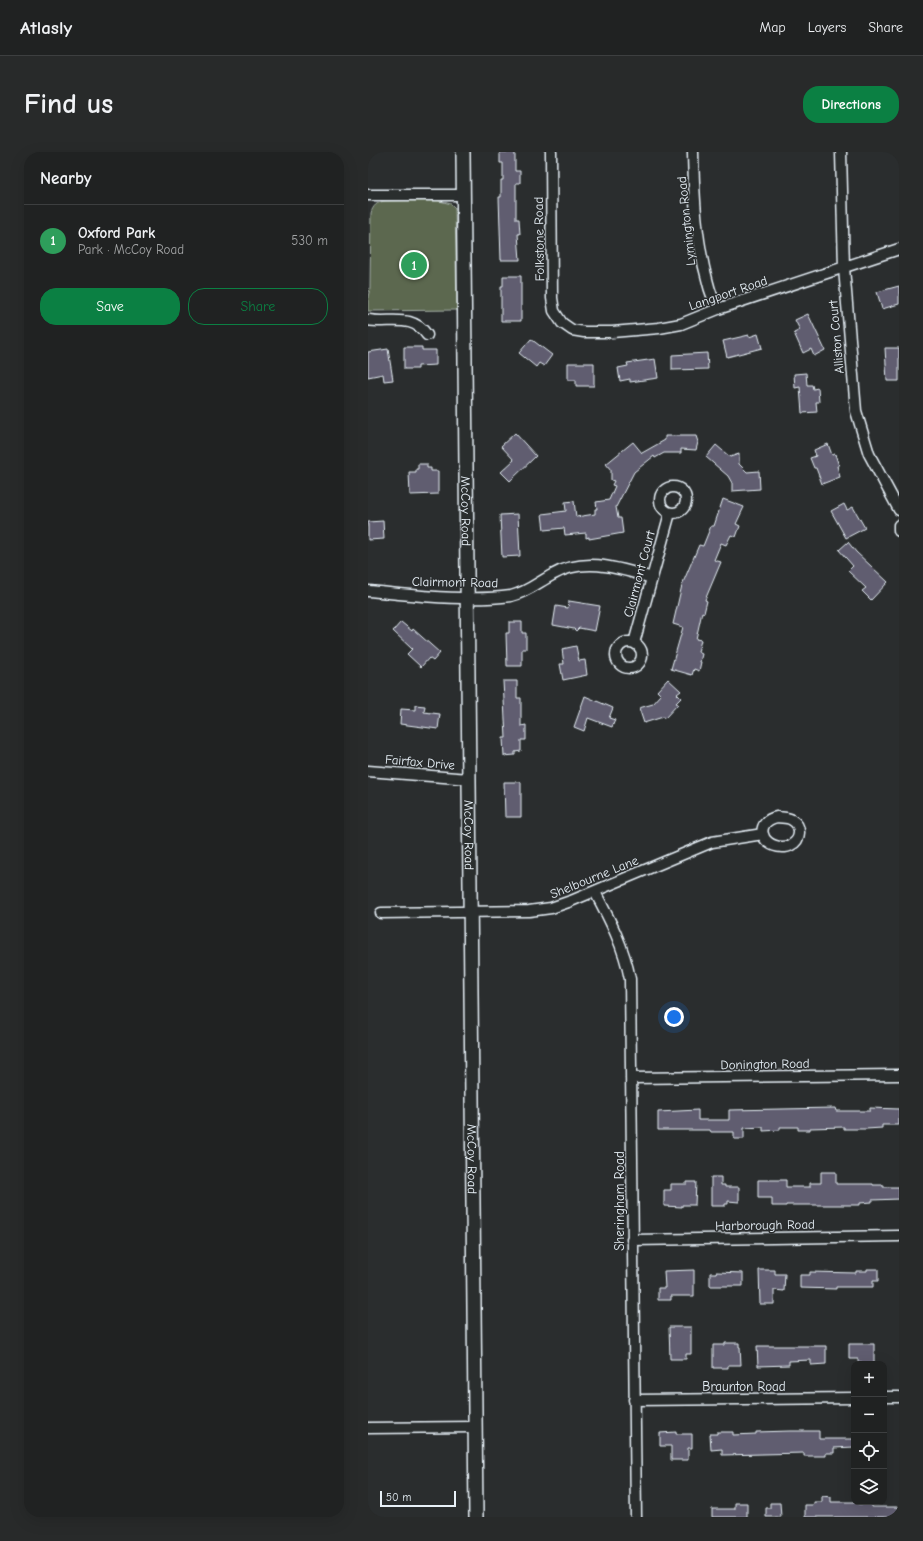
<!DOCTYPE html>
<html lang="en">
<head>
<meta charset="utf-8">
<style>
  :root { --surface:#202222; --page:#282a2a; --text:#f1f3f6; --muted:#a2a4a5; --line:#3d3f40; --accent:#0b8043 }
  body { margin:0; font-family:"Comic Neue",sans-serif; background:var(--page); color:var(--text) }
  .controls { position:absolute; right:12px; bottom:12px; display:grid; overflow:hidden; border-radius:8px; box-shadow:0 4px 16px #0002 }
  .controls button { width:36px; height:36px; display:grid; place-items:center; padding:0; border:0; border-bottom:1px solid var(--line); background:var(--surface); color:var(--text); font:20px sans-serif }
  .scale { position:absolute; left:12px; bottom:10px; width:76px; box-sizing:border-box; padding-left:4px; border:2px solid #e8f1f8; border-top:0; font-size:11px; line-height:14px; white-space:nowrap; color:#e8f1f8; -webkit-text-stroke:3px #2a2d2e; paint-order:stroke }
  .you { position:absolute; left:306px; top:865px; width:14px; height:14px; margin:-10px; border:3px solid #fff; border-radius:50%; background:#1a73e8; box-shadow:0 0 0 6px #1a73e833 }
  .badge { display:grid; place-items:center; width:26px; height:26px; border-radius:50%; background:var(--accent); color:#fff; font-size:13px; font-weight:700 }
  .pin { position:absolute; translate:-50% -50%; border:2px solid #fff; box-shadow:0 1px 4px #0006 }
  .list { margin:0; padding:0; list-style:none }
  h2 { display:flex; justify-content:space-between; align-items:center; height:52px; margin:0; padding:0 16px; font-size:17px }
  h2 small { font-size:13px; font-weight:400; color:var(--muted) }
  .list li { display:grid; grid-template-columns:26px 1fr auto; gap:12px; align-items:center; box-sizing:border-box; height:72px; padding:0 16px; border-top:1px solid var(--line) }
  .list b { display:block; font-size:15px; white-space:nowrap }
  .list p { margin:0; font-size:13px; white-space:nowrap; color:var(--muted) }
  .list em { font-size:13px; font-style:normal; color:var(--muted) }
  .actions { display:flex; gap:8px; padding:12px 16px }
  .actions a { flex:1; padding:9px 0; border:1px solid var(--accent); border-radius:16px; text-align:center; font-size:14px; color:var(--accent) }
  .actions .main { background:var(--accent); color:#fff }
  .icon { flex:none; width:22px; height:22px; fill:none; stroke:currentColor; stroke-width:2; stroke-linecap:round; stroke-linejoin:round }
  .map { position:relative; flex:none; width:531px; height:1365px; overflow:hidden; border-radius:16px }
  header { display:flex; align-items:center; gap:24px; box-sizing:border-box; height:56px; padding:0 20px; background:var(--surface); border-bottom:1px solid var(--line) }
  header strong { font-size:19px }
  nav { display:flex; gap:22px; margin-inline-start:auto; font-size:14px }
  .intro { display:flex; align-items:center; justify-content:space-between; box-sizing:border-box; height:96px; padding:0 24px }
  h1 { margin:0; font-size:28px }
  .button { padding:10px 18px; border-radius:16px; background:var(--accent); color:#fff; font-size:14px; font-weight:700 }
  main { display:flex; gap:24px; padding:0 24px }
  aside { flex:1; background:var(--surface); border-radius:16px; box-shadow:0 4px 16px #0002 }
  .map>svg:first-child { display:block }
</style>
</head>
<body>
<header>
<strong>Atlasly</strong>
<nav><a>Map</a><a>Layers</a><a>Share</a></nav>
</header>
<div class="intro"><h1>Find us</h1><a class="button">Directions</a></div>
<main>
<aside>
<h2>Nearby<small></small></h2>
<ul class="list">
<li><span class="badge" style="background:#2e9e5b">1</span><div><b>Oxford Park</b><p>Park · McCoy Road</p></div><em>530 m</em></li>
</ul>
<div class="actions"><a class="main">Save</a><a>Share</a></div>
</aside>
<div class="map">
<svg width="531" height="1365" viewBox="0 0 531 1365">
  <rect width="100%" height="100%" fill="#2a2d2e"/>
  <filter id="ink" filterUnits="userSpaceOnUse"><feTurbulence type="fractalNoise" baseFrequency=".025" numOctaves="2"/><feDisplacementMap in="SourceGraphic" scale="8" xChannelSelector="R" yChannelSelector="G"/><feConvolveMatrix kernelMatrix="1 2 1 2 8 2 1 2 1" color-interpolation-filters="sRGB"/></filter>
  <g filter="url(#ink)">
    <!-- green -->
    <path fill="#5c6850" stroke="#a2aca4" d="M68 48 83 52 87 56 89 158 0 159V145L2 136 3 61C5 54 9 50 17 49Z"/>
    <!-- building -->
    <path fill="#605d6f" stroke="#e8f1f8" d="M132 0H147V19H152V31H148V67H151L152 82H150L152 108H133L131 45H133V28H135V11H132Z
      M135 124H153V169H133V134H135Z
      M531 134V152L514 157 509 140Z
      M440 162 457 198 446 204 443 197 435 201 426 181 432 178 427 168Z
      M390 182 394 196 359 205 355 189 381 183V185Z
      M163 187 184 203 176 214 171 211 168 215 151 201Z
      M36 195H54V198H68V213L50 214V217H36Z
      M517 196H531V229H519Z
      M20 197 25 228 16 229 15 222 0 225V200Z
      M339 201 340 217 304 218V203Z
      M287 207 290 226 262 230V227L252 229 250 216 260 214 259 211Z
      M200 211H226V234H208V228H200Z
      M438 221 439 233H444L445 237 450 236 451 250H448L449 260 434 261 432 235 427 236 426 222Z
      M147 281 168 304 142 329 133 320 146 308 133 294Z
      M297 284H328L330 290 328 298 313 297V301H296L287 306 286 304 266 320 248 355 250 366H253L255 381 221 387V385L218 386V381L197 383 196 376 176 378 174 362 198 359 197 350 206 349 208 365 227 362V357H229L228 350 241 348 247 334 244 333 246 329 243 328V318L238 312 265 290 274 301 297 288Z
      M460 292 464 303 467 302 471 314H469L472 325 454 332 448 316H446L442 306 448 304 446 298Z
      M348 293 362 305 371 302V312L379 320 391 319 392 337 364 339V331L360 324 338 305Z
      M50 312H59V316H63V319H70V342L42 343 41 320H48V317H50Z
      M355 347 376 355 368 372 372 374 368 385 363 383 358 393 353 391 346 408 353 410 337 448 339 449 336 461 334 460 328 487 333 488 330 500 334 502 332 510H333L331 519 326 517 324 523 303 517 315 475 305 472 314 433 331 393 335 394 343 374H346Z
      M476 352 479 358 485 355 497 376 478 386 463 359Z
      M150 362 152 404 134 405 132 363Z
      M15 369 16 387 0 388V370Z
      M480 390 488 400 520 430 503 448 494 439 498 436 480 419 485 414 471 398Z
      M201 449 232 454 227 479 211 476 208 479 206 477 185 473 188 454 200 456Z
      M33 470 44 479 45 477 72 501 65 509 61 506 53 515 39 502 44 497 25 479Z
      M141 470H154V481H158V497H154V514H139L138 481H141Z
      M208 494 211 509 217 508 219 523 195 528 192 512H196L194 497Z
      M300 527 313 539 309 542 313 546 308 551 310 552 297 566 295 565 276 571 271 556 285 552 293 543 289 539Z
      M135 529H149V546H153V574L158 573V588H153V599L147 600V603L136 604 135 586H138Z
      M217 544 245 556 241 566 247 568 244 575 220 566 216 579 206 575Z
      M47 553 57 554 56 560 72 562 70 577 32 572 33 557 47 558Z
      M136 630H153V665H137Z
      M467 956 468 959H502V956L531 957V973H514V976L498 977H476V975L442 976V978H430V975H412V978L395 979V975L376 976V987H366V980H343L342 978H290V960L330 958V968H361V958Z
      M453 1020H468V1032H505V1033H515V1035H531V1047L504 1048V1050L492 1051V1053H418V1054H404V1046H390V1028H418V1035H442V1031H453Z
      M343 1025H353V1033H357V1035H371V1050L360 1049V1052H357V1054H343Z
      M319 1030H328L327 1053H314V1055L296 1054V1038H303V1032H319Z
      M499 1117H510V1129H505V1135H468V1137L432 1136V1123H442V1120L488 1121V1119H499Z
      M326 1118V1144H303V1148H290V1136H297L296 1119Z
      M391 1118H407V1122H417L416 1139 406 1138V1152H392Z
      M348 1120 375 1121V1134H342V1121H348Z
      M301 1175H323V1202H318V1207H302Z
      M357 1191H371V1195H372L373 1213H360V1216H345V1193H357Z
      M481 1192H506V1212H493L494 1210H490V1207H481Z
      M389 1194H458V1212L443 1213V1208L421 1209V1213L390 1214Z
      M422 1279H451V1287H486V1295L466 1296V1301H458V1304H436V1301L354 1303V1297L343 1298 342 1282H349V1280H365V1283L388 1282V1280Z
      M308 1280V1282H324V1296H320V1308H303V1294H292V1281Z
      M454 1344 463 1345V1350H490V1352H504V1355H531V1365H437V1353H446V1350H454Z
      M367 1351H379V1365H344V1357H367Z
      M402 1351H412L413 1365H398V1356H402Z"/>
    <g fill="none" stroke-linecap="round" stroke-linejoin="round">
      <defs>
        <path id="minor" d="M183 0 184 146 186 159 194 171 204 178 216 180H244L291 176 313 172 350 157 531 97
          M325 0C326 44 328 89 340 131 342 140 346 149 350 157
          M473 0 476 116 488 259 501 302 531 358
          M0 43H95
          M0 168C22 172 44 161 59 183
          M292 348a13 13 0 1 1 26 0a13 13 0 1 1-26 0Z
          M531 373V379
          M0 439C45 443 99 450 143 444 158 441 171 430 184 423 217 404 250 416 284 426
          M248 503a13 13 0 1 1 26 0a13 13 0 1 1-26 0Z
          M266 491 302 361
          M0 619 101 627
          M409 665C414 666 420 665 424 668 434 674 433 688 423 693 420 695 417 695 414 695 391 694 387 669 409 665Z
          M227 740C242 768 256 795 262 827L268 1365
          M13 761 161 759 183 756 203 749 344 690 395 682
          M263 926 531 923
          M264 1088 531 1084
          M516 1245H531
          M266 1248 486 1246
          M0 1276 108 1275"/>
        <g id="major">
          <path id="s1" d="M95 0 108 1365"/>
        </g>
      </defs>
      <!-- minor casing -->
      <use href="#minor" stroke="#e8f1f8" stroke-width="13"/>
      <!-- major casing -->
      <use href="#major" stroke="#e8f1f8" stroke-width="16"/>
      <!-- minor -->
      <use href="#minor" stroke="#2a2d2e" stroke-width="10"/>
      <!-- major -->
      <use href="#major" stroke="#2a2d2e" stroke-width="13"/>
    </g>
  </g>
  <g text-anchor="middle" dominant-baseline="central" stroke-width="3" stroke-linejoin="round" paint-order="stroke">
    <!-- street labels -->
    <g font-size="13" fill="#e8f1f8" stroke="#2a2d2e">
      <text transform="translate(318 69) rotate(-96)">Lymington Road</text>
      <text transform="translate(171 87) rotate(-91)">Folkstone Road</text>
      <text transform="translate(360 141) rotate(-19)">Langport Road</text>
      <text transform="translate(468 185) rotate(-95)">Alliston Court</text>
      <text stroke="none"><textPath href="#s1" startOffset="359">McCoy Road</textPath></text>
      <text transform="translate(271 422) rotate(-75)">Clairmont Court</text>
      <text transform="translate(87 430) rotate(1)">Clairmont Road</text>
      <text transform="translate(52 610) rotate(5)">Fairfax Drive</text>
      <text stroke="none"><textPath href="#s1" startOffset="683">McCoy Road</textPath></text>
      <text transform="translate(226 725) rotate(-22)">Shelbourne Lane</text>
      <text transform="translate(397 912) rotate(-1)">Donington Road</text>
      <text stroke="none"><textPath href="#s1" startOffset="1007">McCoy Road</textPath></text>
      <text transform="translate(251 1049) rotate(-90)">Sheringham Road</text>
      <text transform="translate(397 1073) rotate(-1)">Harborough Road</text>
      <text x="376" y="1234">Braunton Road</text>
    </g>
  </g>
</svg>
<div class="controls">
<button>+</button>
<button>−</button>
<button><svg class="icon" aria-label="locate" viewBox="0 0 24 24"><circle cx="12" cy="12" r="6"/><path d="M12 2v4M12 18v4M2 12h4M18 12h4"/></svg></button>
<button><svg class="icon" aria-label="layers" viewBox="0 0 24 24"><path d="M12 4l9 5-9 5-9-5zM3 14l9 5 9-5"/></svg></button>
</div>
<div class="scale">50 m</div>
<div class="you"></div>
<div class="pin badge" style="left:46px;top:113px;background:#2e9e5b">1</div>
</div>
</main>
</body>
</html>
